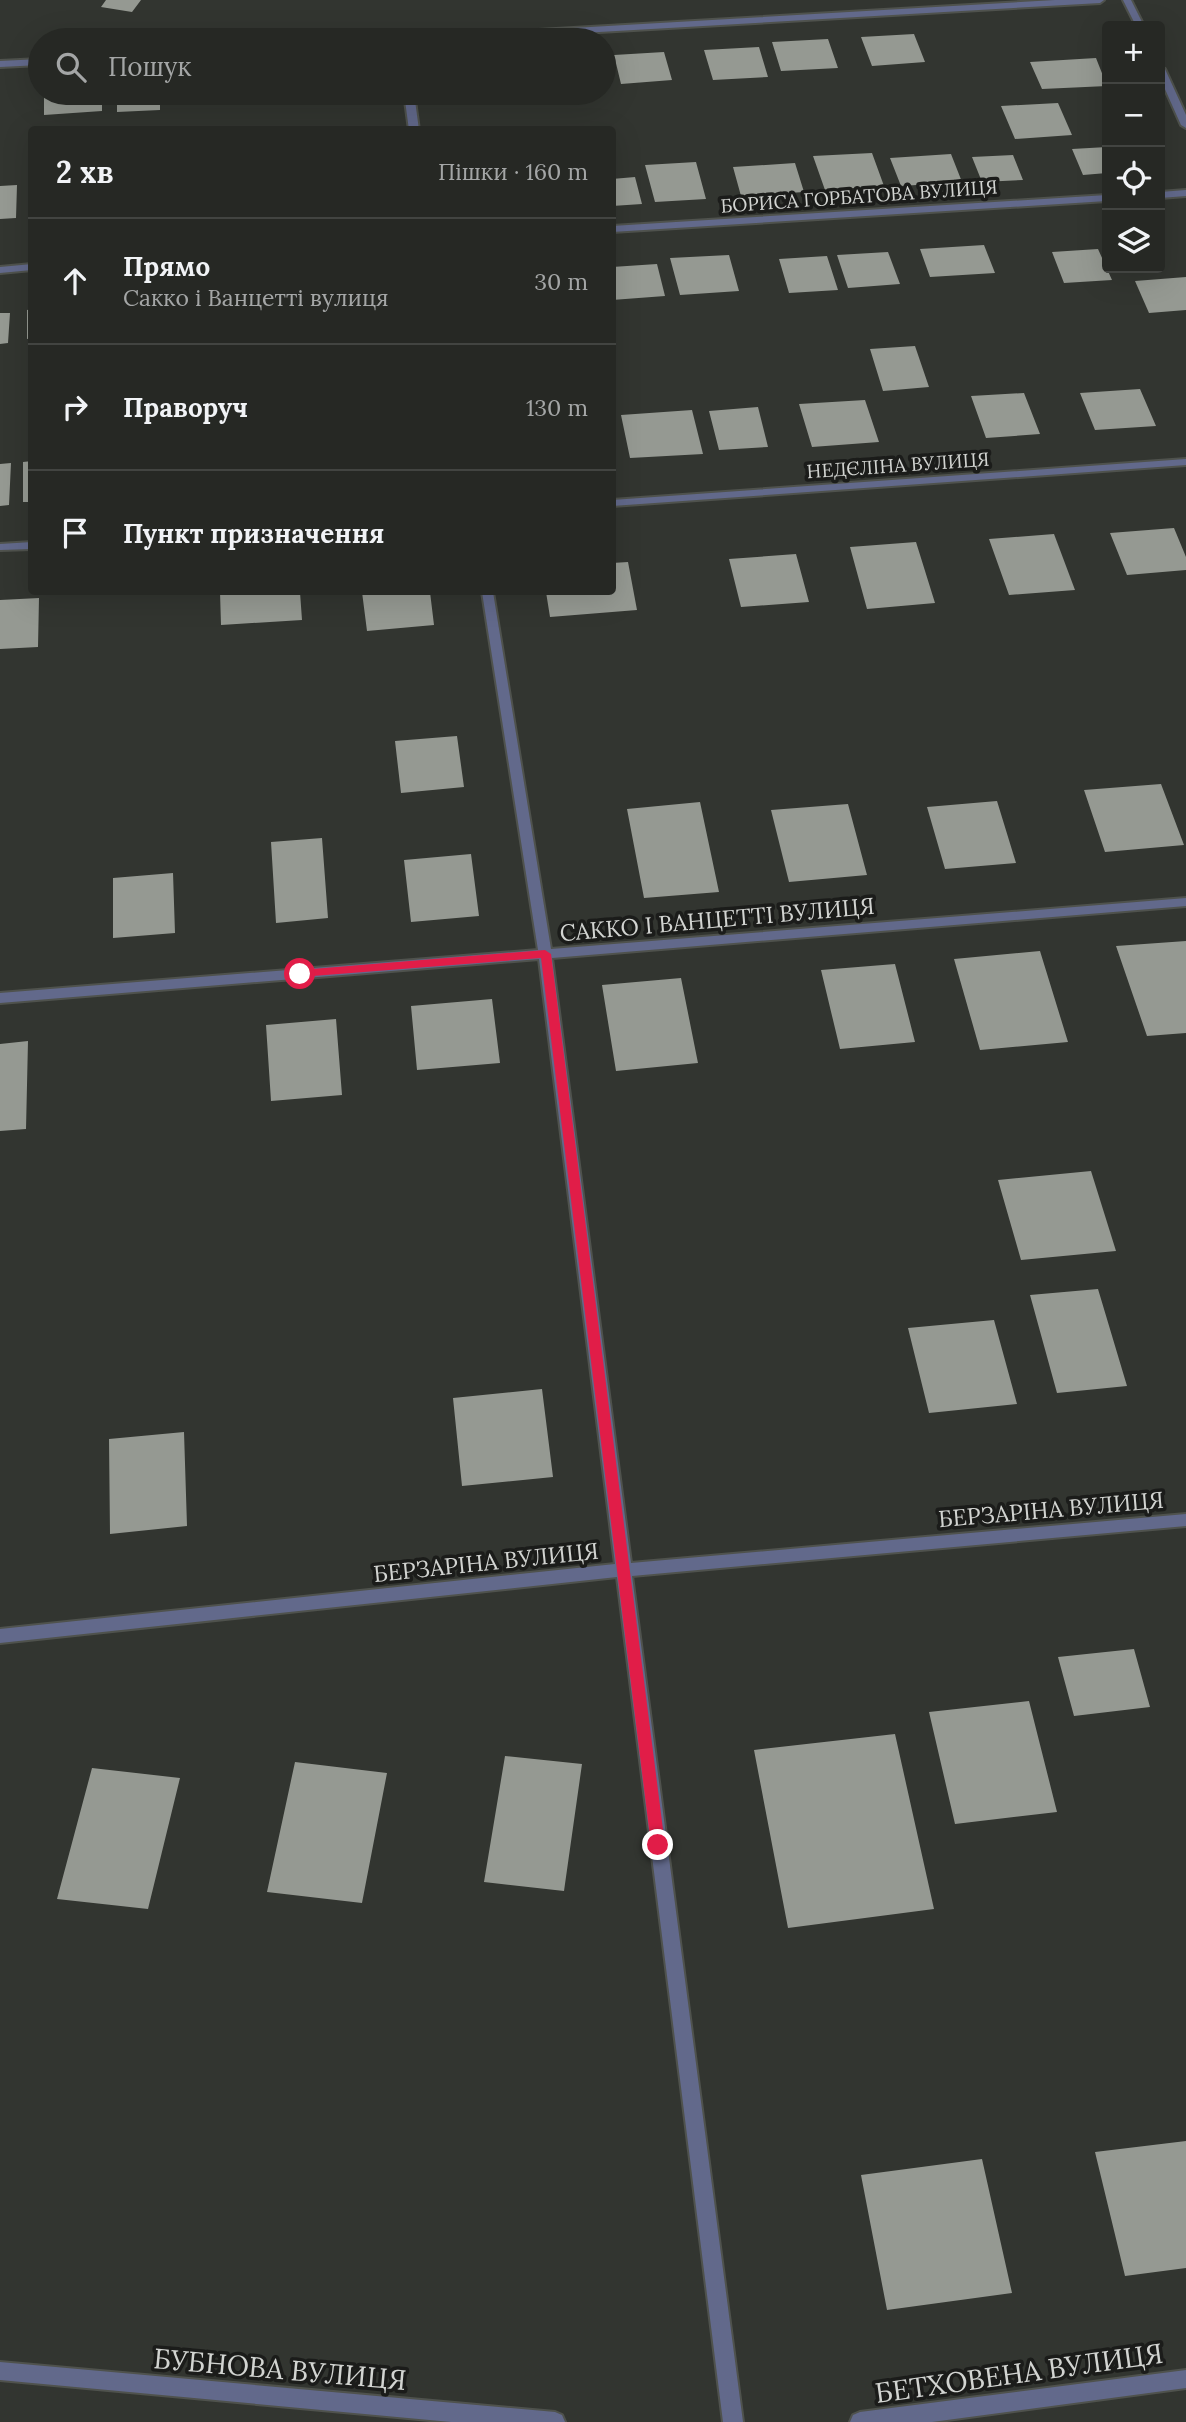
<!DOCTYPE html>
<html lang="uk">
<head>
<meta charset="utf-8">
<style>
  :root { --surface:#262824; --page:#2e302c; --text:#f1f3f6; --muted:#a4a6a6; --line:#424441 }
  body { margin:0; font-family:Lora,serif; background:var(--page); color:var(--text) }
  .controls { position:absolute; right:21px; top:21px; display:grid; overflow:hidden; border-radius:7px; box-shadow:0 7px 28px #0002 }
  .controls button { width:63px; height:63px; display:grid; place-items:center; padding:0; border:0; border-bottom:2px solid var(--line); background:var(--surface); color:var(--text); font:35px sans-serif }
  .stop { position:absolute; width:21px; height:21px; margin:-16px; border:5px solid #e11d48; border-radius:50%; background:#fff }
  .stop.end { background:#e11d48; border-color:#fff; box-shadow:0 2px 7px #0008 }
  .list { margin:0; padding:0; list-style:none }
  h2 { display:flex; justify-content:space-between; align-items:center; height:91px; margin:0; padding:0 28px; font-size:30px }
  h2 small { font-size:23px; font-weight:400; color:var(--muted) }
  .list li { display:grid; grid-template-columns:46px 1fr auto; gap:21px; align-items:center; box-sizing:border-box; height:126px; padding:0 28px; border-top:2px solid var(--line) }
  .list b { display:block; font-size:26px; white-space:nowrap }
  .list p { margin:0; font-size:23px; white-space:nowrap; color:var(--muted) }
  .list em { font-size:23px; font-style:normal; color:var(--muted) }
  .icon { flex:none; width:38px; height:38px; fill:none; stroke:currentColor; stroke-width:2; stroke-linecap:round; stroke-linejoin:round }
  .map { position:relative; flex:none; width:1186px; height:2422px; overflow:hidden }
  .search { position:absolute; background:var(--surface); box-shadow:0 7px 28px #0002; left:28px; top:28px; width:588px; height:77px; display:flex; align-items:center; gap:18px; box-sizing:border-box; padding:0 24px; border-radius:38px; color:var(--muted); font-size:26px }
  .panel { position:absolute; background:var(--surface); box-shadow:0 7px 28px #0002; left:28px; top:126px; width:588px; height:469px; border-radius:7px }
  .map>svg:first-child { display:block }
</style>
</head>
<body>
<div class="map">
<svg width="1186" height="2422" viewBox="0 0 1186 2422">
  <rect width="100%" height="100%" fill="#323530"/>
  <!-- building -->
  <path fill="#959992" d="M106 0H141L132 12 101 7Z
    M914 34 925 62 872 66 861 37Z
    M828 39 838 68 781 71 772 42Z
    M759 47 768 77 713 80 704 50Z
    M664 52 672 80 621 84 614 55Z
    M1096 58 1107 86 1042 89 1030 62Z
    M44 93H102V111L44 115Z
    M117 93H160V110L117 112Z
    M220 93H282V101L221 105Z
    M310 93H362L363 102 311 105Z
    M1058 103 1072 135 1015 139 1001 106Z
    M1107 147V173L1083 175 1072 149Z
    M872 153 884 186 825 190 813 156Z
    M951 154 962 182 901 186 890 158Z
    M1013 155 1023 180 982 182 972 157Z
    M696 162 706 199 655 202 645 165Z
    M795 163 804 192 741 196 733 167Z
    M635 177 642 204 612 206V179Z
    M17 185 16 218 0 219V186Z
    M984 245 995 273 930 277 920 249Z
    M1098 249 1112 280 1064 283 1052 252Z
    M888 252 900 284 848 288 837 255Z
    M729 255 739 291 680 295 670 258Z
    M827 256 838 290 789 293 779 259Z
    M657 264 665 296 612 300V267Z
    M1186 277V310L1149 313 1135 281Z
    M32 309V338L27 339V310Z
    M0 313H10L8 343 0 344Z
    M915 346 929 387 883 391 870 349Z
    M1140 389 1156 426 1095 430 1080 393Z
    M1024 393 1040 434 986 438 971 396Z
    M865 400 879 442 812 447 799 404Z
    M758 407 768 447 719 450 709 411Z
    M692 410 703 454 630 458 621 415Z
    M32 461V502H23V462Z
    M11 463 9 505 0 506V464Z
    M1174 528 1186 557V570L1127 575 1110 533Z
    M1054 534 1075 590 1009 595 989 539Z
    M916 542 935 603 867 609 850 547Z
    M796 554 809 602 741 607 729 559Z
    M628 562 637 610 550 617 546 592H612V563Z
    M220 592H300L302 620 221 625Z
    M362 592H430L434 625 367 631Z
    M39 598 38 647 0 649V600Z
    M457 736 464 787 401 793 395 741Z
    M1161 784 1184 845 1105 852 1084 790Z
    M997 801 1016 863 945 869 927 807Z
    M700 802 719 892 644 898 627 809Z
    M848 804 867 875 789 882 771 810Z
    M322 838 328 918 276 923 271 842Z
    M471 854 479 916 411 922 404 860Z
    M173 873 175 933 113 938V878Z
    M1186 941V1033L1147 1036 1116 946Z
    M1040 951 1068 1042 980 1050 954 959Z
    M895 964 915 1042 840 1049 821 970Z
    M681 978 698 1063 616 1071 602 985Z
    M492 999 500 1063 417 1070 411 1006Z
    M336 1019 342 1095 271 1101 266 1025Z
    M28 1041 26 1129 0 1131V1044Z
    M1091 1171 1116 1251 1021 1260 998 1180Z
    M1098 1289 1127 1386 1057 1393 1030 1295Z
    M994 1320 1017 1404 929 1413 908 1328Z
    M542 1389 553 1477 462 1486 453 1398Z
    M184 1432 187 1526 110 1534 109 1439Z
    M1134 1649 1150 1707 1074 1716 1058 1657Z
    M1029 1701 1057 1812 955 1824 929 1712Z
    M895 1734 934 1909 788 1928 754 1750Z
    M505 1756 582 1764 564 1891 484 1882Z
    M295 1762 387 1773 362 1903 267 1892Z
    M92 1768 180 1778 148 1909 57 1899Z
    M1186 2141V2268L1125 2276 1095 2152Z
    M982 2159 1012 2293 887 2310 861 2175Z"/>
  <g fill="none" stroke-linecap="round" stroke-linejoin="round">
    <defs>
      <path id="street" d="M1055 0H1104L1100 3 461 40H414L419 37Z
        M1123 0H1131L1144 26H1136Z
        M40 59V65L0 67V61Z
        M1160 66 1165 69 1186 115V128L1181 125 1160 78Z
        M404 93H414L419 130H409Z
        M1186 190V196L1160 198V192Z
        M1107 195V201L612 232V226Z
        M32 264V270L0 273V267Z
        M1186 459V465L612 506V500Z
        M32 542V549L0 550V544Z
        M482 592H493L551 949 1186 898V906L552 958 631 1563 1186 1514V1526L632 1576 743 2422H723L617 1577 0 1643V1629L615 1564 539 959 0 1003V993L538 950Z
        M0 2362 555 2412 562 2415 565 2422H451L0 2380Z
        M1186 2370V2388L932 2422H850L853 2415 860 2412Z"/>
    </defs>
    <!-- street casing -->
    <use href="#street" stroke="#4f524d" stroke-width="4"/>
    <!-- street -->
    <use href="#street" fill="#62698b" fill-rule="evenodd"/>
  </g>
  <!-- route -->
  <path fill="#e11d48" d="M545 950 551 954 665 1845 658 1851 651 1845 541 958 300 977 295 974 300 970Z"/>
  <g text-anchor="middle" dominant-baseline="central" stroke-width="7" stroke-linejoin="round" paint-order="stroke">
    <!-- far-street labels -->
    <g font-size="19" fill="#d2d4d1" stroke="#1b1c1a">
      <text transform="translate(859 196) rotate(-4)">БОРИСА ГОРБАТОВА ВУЛИЦЯ</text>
      <text transform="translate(898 465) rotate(-4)">НЕДЄЛІНА ВУЛИЦЯ</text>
    </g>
    <!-- street labels -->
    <g font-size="23" fill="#d2d4d1" stroke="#1b1c1a">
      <text transform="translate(717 919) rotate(-5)">САККО І ВАНЦЕТТІ ВУЛИЦЯ</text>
      <text transform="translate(1051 1509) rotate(-5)">БЕРЗАРІНА ВУЛИЦЯ</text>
      <text transform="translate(486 1562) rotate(-6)">БЕРЗАРІНА ВУЛИЦЯ</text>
    </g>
    <!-- near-street labels -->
    <g font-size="28" fill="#d2d4d1" stroke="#1b1c1a">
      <text transform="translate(280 2369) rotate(5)">БУБНОВА ВУЛИЦЯ</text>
      <text transform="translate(1019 2373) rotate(-8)">БЕТХОВЕНА ВУЛИЦЯ</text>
    </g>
  </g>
</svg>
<div class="controls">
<button>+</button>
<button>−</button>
<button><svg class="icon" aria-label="locate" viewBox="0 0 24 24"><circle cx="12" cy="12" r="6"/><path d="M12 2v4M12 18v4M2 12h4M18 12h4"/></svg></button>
<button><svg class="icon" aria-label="layers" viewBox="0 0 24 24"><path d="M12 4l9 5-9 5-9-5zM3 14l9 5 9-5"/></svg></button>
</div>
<div class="stop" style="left:300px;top:974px"></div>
<div class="stop end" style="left:658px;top:1845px"></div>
<div class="search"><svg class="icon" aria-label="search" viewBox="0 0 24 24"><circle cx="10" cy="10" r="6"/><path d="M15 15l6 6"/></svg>Пошук</div>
<section class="panel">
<h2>2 хв<small>Пішки · 160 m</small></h2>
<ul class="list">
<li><svg class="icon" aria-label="ahead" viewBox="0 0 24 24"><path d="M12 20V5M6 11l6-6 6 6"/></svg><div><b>Прямо</b><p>Сакко і Ванцетті вулиця</p></div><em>30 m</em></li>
<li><svg class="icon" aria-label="right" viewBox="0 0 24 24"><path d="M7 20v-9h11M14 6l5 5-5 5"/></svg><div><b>Праворуч</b></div><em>130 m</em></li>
<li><svg class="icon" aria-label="arrive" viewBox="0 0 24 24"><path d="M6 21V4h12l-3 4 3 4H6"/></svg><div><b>Пункт призначення</b></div></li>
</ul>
</section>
</div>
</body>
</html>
